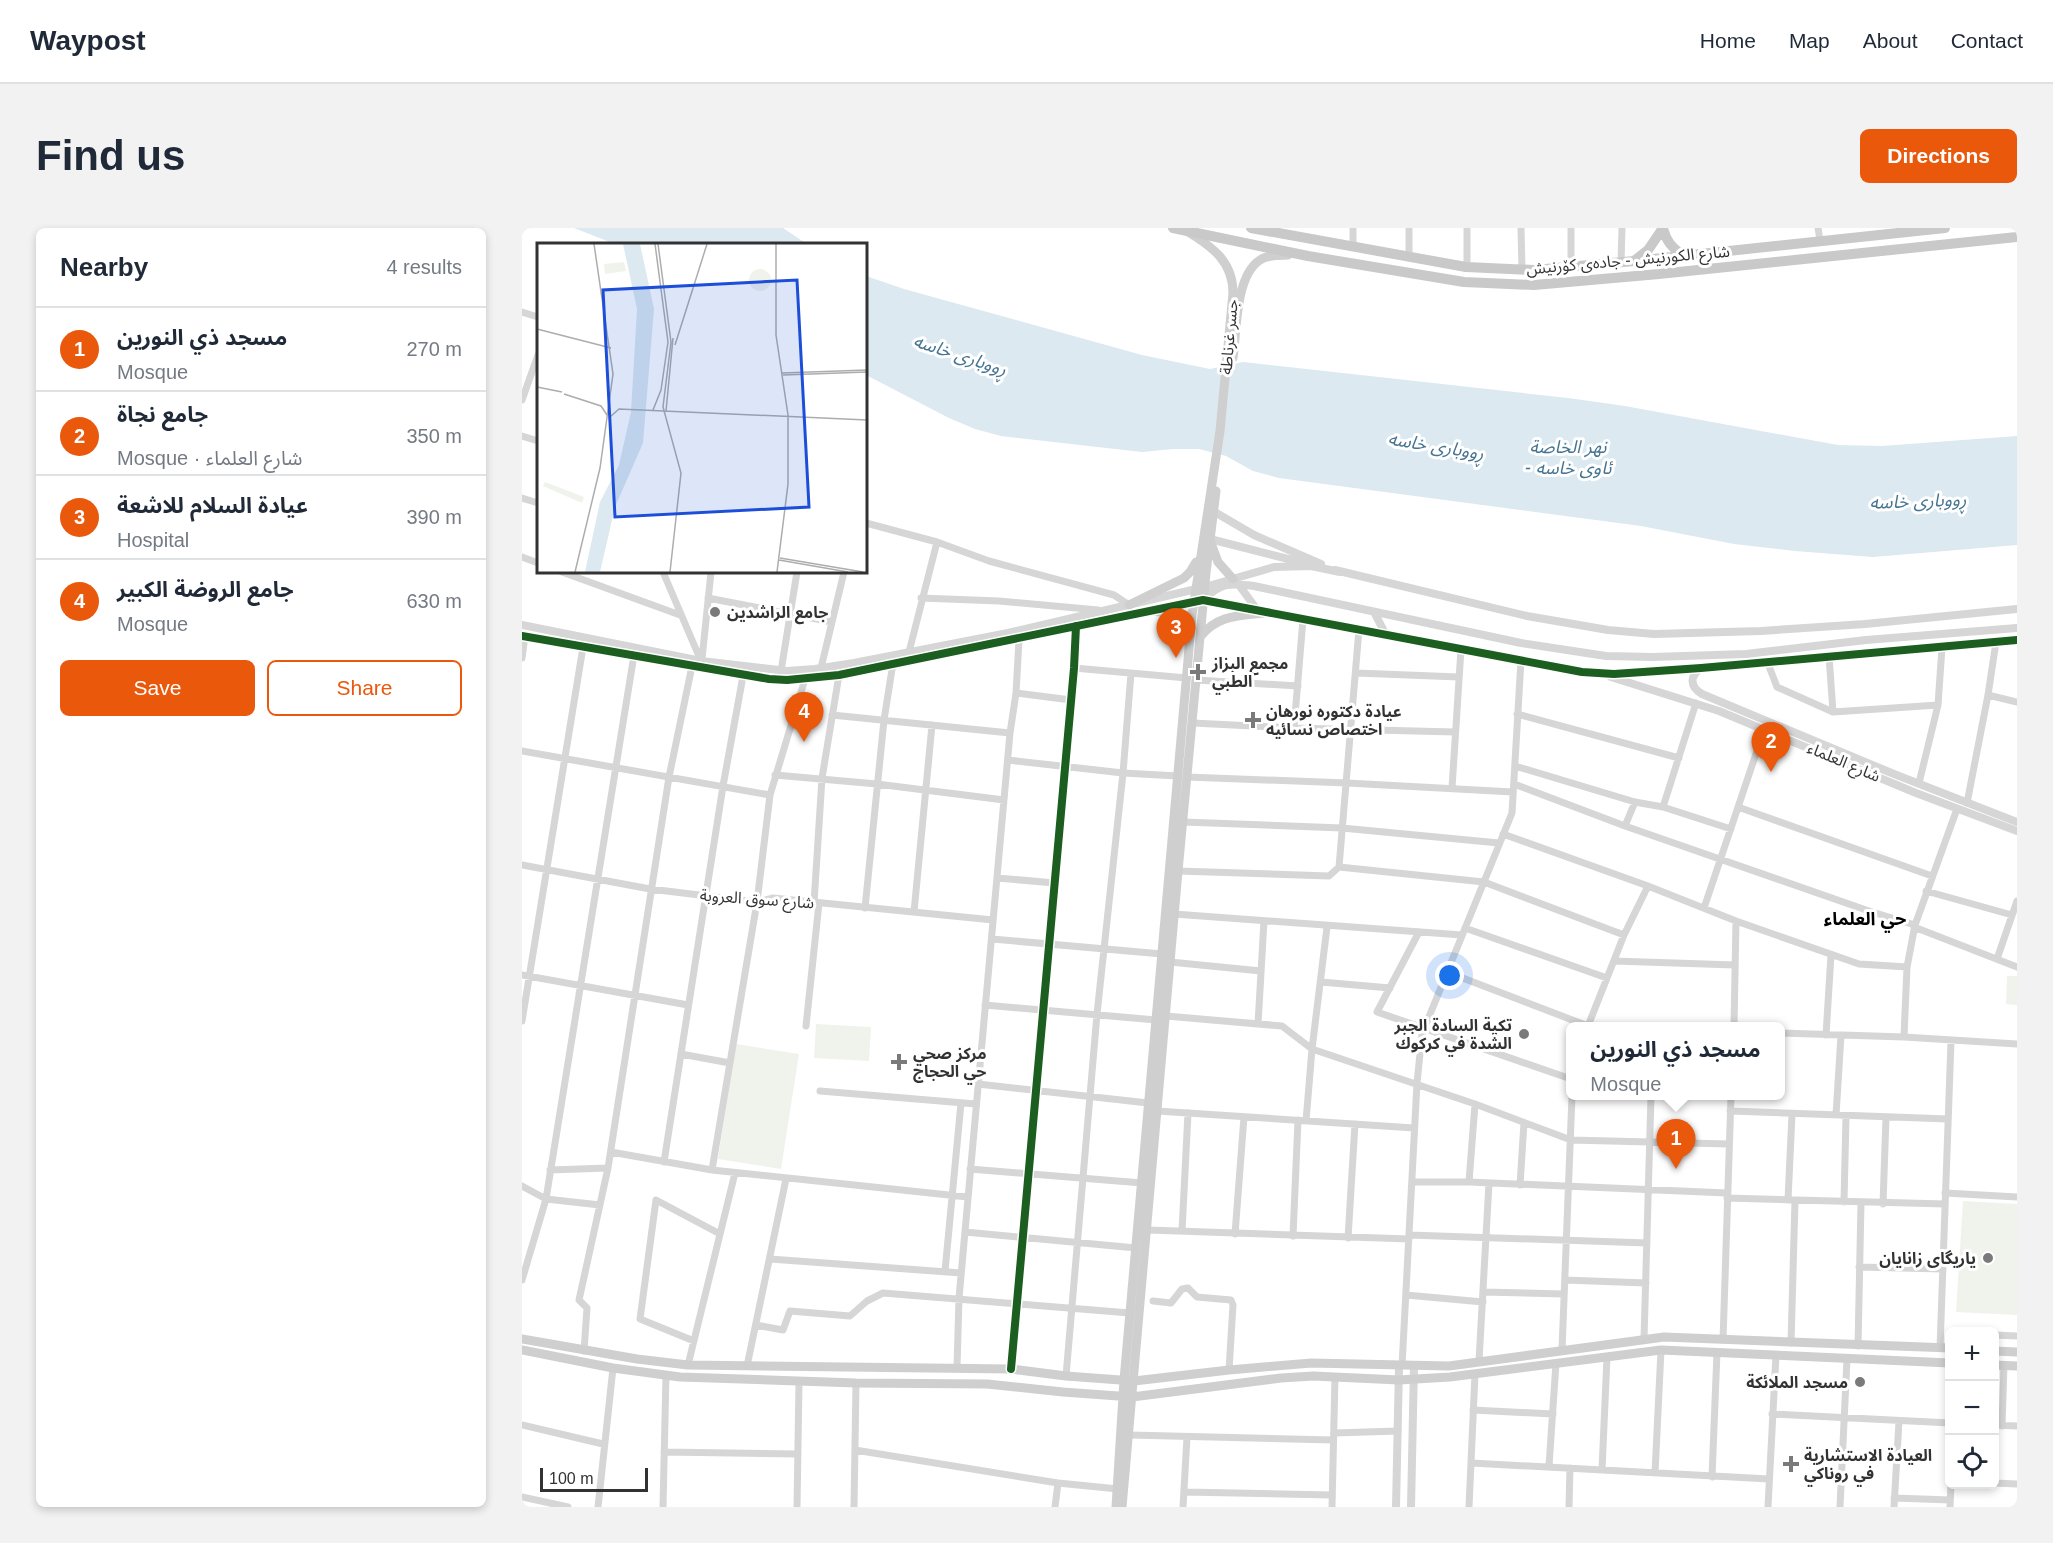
<!DOCTYPE html>
<html lang="en">
<head>
<meta charset="utf-8">
<style>
  :root { --surface:#fff; --page:#f2f2f3; --text:#1f2937; --muted:#747a83; --line:#e0e1e3; --accent:#ea580c }
  body { margin:0; font-family:Helvetica,"Noto Sans Arabic",sans-serif; background:var(--page); color:var(--text) }
  .controls { position:absolute; right:18px; bottom:18px; display:grid; overflow:hidden; border-radius:9px; box-shadow:0 3px 9px #0003 }
  .controls button { width:54px; height:54px; display:grid; place-items:center; padding:0; border:0; border-bottom:2px solid var(--line); background:var(--surface); color:var(--text); font:30px sans-serif }
  .scale { position:absolute; left:18px; bottom:15px; width:108px; box-sizing:border-box; padding-left:6px; border:3px solid #323232; border-top:0; font-size:16px; line-height:21px; white-space:nowrap; color:#323232; -webkit-text-stroke:4px #fff; paint-order:stroke }
  .you { position:absolute; left:928px; top:748px; width:21px; height:21px; margin:-15px; border:4px solid #fff; border-radius:50%; background:#1a73e8; box-shadow:0 0 0 9px #1a73e833 }
  .badge { display:grid; place-items:center; width:39px; height:39px; border-radius:50%; background:var(--accent); color:#fff; font-size:20px; font-weight:700 }
  .pin { position:absolute; translate:-50% -50px; filter:drop-shadow(0 2px 3px #0008) }
  .pin::after { content:''; position:absolute; top:32px; width:21px; height:18px; background:inherit; clip-path:polygon(0 0,100% 0,50% 100%) }
  .popup { position:absolute; left:1044px; top:794px; width:219px; height:78px; box-sizing:border-box; display:grid; place-content:center; border-radius:9px; background:var(--surface); filter:drop-shadow(0 2px 4px #0005); font-size:20px; white-space:nowrap; color:var(--muted) }
  .popup b { font-size:22px; color:var(--text) }
  .popup::after { content:''; position:absolute; left:50%; top:100%; margin-left:-12px; border:12px solid transparent; border-top-color:var(--surface) }
  .list { margin:0; padding:0; list-style:none }
  h2 { display:flex; justify-content:space-between; align-items:center; height:78px; margin:0; padding:0 24px; font-size:26px }
  h2 small { font-size:20px; font-weight:400; color:var(--muted) }
  .list li { display:grid; grid-template-columns:39px 1fr auto; gap:18px; align-items:center; box-sizing:border-box; height:84px; padding:0 24px; border-top:2px solid var(--line) }
  .list b { display:block; font-size:22px; white-space:nowrap }
  .list p { margin:0; font-size:20px; white-space:nowrap; color:var(--muted) }
  .list em { font-size:20px; font-style:normal; color:var(--muted) }
  .actions { display:flex; gap:12px; padding:18px 24px }
  .actions a { flex:1; padding:14px 0; border:2px solid var(--accent); border-radius:9px; text-align:center; font-size:21px; color:var(--accent) }
  .actions .main { background:var(--accent); color:#fff }
  .icon { flex:none; width:33px; height:33px; fill:none; stroke:currentColor; stroke-width:2; stroke-linecap:round; stroke-linejoin:round }
  .map { position:relative; flex:none; width:1495px; height:1279px; overflow:hidden; border-radius:9px }
  header { display:flex; align-items:center; gap:36px; box-sizing:border-box; height:84px; padding:0 30px; background:var(--surface); border-bottom:2px solid var(--line) }
  header strong { font-size:28px }
  nav { display:flex; gap:33px; margin-inline-start:auto; font-size:21px }
  .intro { display:flex; align-items:center; justify-content:space-between; box-sizing:border-box; height:144px; padding:0 36px }
  h1 { margin:0; font-size:42px }
  .button { padding:15px 27px; border-radius:9px; background:var(--accent); color:#fff; font-size:21px; font-weight:700 }
  main { display:flex; gap:36px; padding:0 36px }
  aside { flex:1; background:var(--surface); border-radius:9px; box-shadow:0 3px 9px #0003 }
  .map>svg:first-child { display:block }
</style>
</head>
<body>
<header>
<strong>Waypost</strong>
<nav><a>Home</a><a>Map</a><a>About</a><a>Contact</a></nav>
</header>
<div class="intro"><h1>Find us</h1><a class="button">Directions</a></div>
<main>
<aside>
<h2>Nearby<small>4 results</small></h2>
<ul class="list">
<li><span class="badge">1</span><div><b>مسجد ذي النورين</b><p>Mosque</p></div><em>270 m</em></li>
<li><span class="badge">2</span><div><b>جامع نجاة</b><p>Mosque · شارع العلماء</p></div><em>350 m</em></li>
<li><span class="badge">3</span><div><b>عيادة السلام للاشعة</b><p>Hospital</p></div><em>390 m</em></li>
<li><span class="badge">4</span><div><b>جامع الروضة الكبير</b><p>Mosque</p></div><em>630 m</em></li>
</ul>
<div class="actions"><a class="main">Save</a><a>Share</a></div>
</aside>
<div class="map">
<svg width="1495" height="1279" viewBox="0 0 1495 1279">
  <rect width="100%" height="100%" fill="#fff"/>
  <!-- green -->
  <path fill="#f0f3ec" d="M1485 748H1495V777L1484 776Z
    M294 796 349 799 347 833 292 830Z
    M214 816 277 826 259 941 196 931Z
    M1441 973 1495 976V1087L1434 1084Z"/>
  <!-- water -->
  <path fill="#dce9f0" d="M52 0H261L285 16H93Z
    M344 48 382 61 620 127 688 141 721 134 1046 170 1103 178 1316 217 1360 218 1495 208V317L1351 329 1273 323 1212 316 1119 298 757 250 731 243 704 228 677 221H651L620 224 479 208 453 201 427 190 344 147Z"/>
  <g fill="none" stroke-linecap="round" stroke-linejoin="round">
    <!-- minor -->
    <path stroke="#d6d6d6" stroke-width="7" d="M831 0V19
      M887 0V30
      M945 0V39
      M999 0 1000 41
      M1296 0 1298 12
      M1099 35 1100 0
      M1049 38V0
      M0 84 16 89
      M0 172 16 127
      M0 208 16 213
      M0 270 16 275
      M344 295 415 314 467 333 592 367 607 377
      M0 329 16 335
      M40 344 158 387
      M141 344 179 433
      M186 370 310 394
      M399 370 477 373 576 382
      M387 424 415 314
      M1307 428 1311 484
      M0 430 3 408
      M180 431 189 344
      M1245 433 1255 459 1311 484 1416 477
      M299 440 322 344
      M552 440 665 450
      M259 443 275 344
      M834 445 937 449
      M674 452 776 458
      M494 465 549 472
      M1466 467 1495 474
      M995 486 1157 530
      M310 487 488 505
      M671 495 772 500 933 504
      M772 500 781 391
      M0 523 248 567
      M486 532 601 545 656 548
      M993 538 1113 574 1141 579 1209 601
      M253 547 355 556 482 572
      M665 549 825 555 991 564
      M1397 555 1416 477 1420 419
      M992 556 1103 598 1347 683 1393 697
      M930 560 939 421
      M1445 575 1466 467 1474 414
      M1141 579 1174 475
      M1216 579 1410 648
      M661 594 820 600 977 615
      M1103 598 1113 574
      M981 606 1126 658 1214 693 1337 736 1385 739
      M0 637 128 661 235 674 251 670 471 692
      M817 639 837 401
      M656 643 807 648 817 639 962 654 1102 707
      M475 650 533 655
      M1404 663 1490 687
      M292 675 300 550 317 447
      M343 680 362 492 371 435
      M1182 680 1242 502
      M392 684 410 497
      M652 686 940 707
      M1392 699 1495 739
      M943 700 1085 750
      M897 704 855 784 1049 851
      M470 711 640 726
      M1475 731 1495 673
      M1092 733 1213 737
      M648 734 739 743
      M925 744 1066 798H1071
      M0 747 166 777
      M799 754 868 760
      M463 777 634 792
      M644 788 760 798 790 821 953 876 1049 912 1206 916
      M0 793 61 419
      M736 796 742 693
      M284 798 297 675
      M1066 798 1102 707 1126 658
      M1212 798 1214 693
      M1259 805 1382 809 1495 816
      M1304 807 1309 727
      M1382 809 1385 739 1393 697 1435 581
      M159 826 208 835
      M456 856 626 875
      M298 863 454 876
      M635 883 892 900
      M1208 883 1426 891
      M1314 887 1319 807
      M784 893 790 821 805 699
      M89 924 190 942 446 969
      M142 934 201 558 221 448
      M448 941 620 955
      M28 942 86 940 147 549 170 438
      M190 942 235 674 248 567 283 451
      M890 954H947L1205 965
      M947 954 953 876
      M998 957 1002 895
      M0 958 24 971 78 977
      M1423 965 1495 969
      M1205 970 1423 976
      M1266 972 1270 886
      M1322 974 1324 888
      M1361 976 1364 889
      M626 1002 887 1011
      M660 1003 666 885
      M443 1004 614 1020
      M713 1006 722 889
      M887 1007 1125 1015
      M771 1008 776 892
      M826 1010 833 896
      M248 1031 439 1045
      M1337 1039 1421 1041
      M423 1043 439 875
      M0 1052 24 971 112 427
      M1043 1052 1124 1055
      M961 1064 1042 1066
      M884 1067 961 1074
      M631 1073 649 1075 660 1061 666 1060 675 1069 709 1072 711 1077 707 1142
      M234 1097 261 1102 268 1083 328 1088 345 1073 361 1065 608 1085
      M1472 1107 1495 1108
      M1122 1111 1129 868
      M1201 1112 1209 868
      M172 1113 118 1091 134 972 198 1006
      M1269 1115 1273 973
      M1336 1118 1339 975
      M1418 1120 1429 813
      M1040 1122 1050 868
      M62 1123 65 1080 57 1072 86 940
      M957 1133 967 955
      M166 1137 213 945
      M225 1138 264 951
      M880 1138 895 855 900 806 990 585 999 432
      M435 1139 437 1070 488 505 494 465 497 412
      M489 1141 552 440 554 398
      M544 1148 575 786 601 545 609 445
      M951 1182 1031 1186
      M1250 1186 1428 1195
      M0 1197 81 1216
      M1472 1197 1495 1198
      M1480 1198 1482 1138
      M812 1205 876 1203
      M608 1207 811 1212
      M333 1222 536 1255 596 1261
      M142 1224 276 1226
      M949 1235 1247 1251
      M1027 1238 1034 1135
      M1080 1242 1085 1129
      M1133 1245 1139 1122
      M1190 1249 1195 1124
      M1472 1255 1495 1256
      M663 1264 810 1267
      M0 1269 46 1279
      M1372 1270 1428 1272
      M76 1279 91 1140
      M141 1279 144 1147
      M275 1279 277 1154
      M332 1279 334 1155
      M533 1279 536 1255
      M661 1279 665 1209
      M810 1279 813 1149
      M947 1279 953 1146
      M1047 1279 1048 1240
      M1246 1279 1254 1127
      M1318 1279 1325 1131
      M1372 1279 1377 1193
      M1428 1279 1429 1256"/>
    <!-- tertiary -->
    <path stroke="#d6d6d6" stroke-width="8" d="M691 283 732 307 799 336
      M688 311 782 335
      M813 342 1005 388 1086 402 1132 406 1239 403 1343 396 1495 381
      M714 353 736 383
      M681 372C699 354 708 355 732 358L999 415 1084 428 1131 429 1224 426 1344 412 1495 400
      M852 384 864 407
      M0 397 179 433 265 443 293 441 332 435 486 405 683 359 752 339 789 338 818 344
      M0 408 247 451 265 452 317 447 681 372 1060 444 1092 446 1179 440 1495 412
      M1179 440C1168 448 1167 458 1180 466L1372 546 1495 594
      M1089 449 1197 483 1394 565 1495 603
      M874 1279 877 1138
      M889 1279 892 1138"/>
    <!-- secondary -->
    <path stroke="#cfcfcf" stroke-width="9" d="M711 130C715 103 713 48 738 32 746 27 757 27 766 27
      M689 315 696 334 711 351
      M607 377 662 350 668 344 674 334
      M626 383C645 384 657 385 669 400
      M678 409C695 387 716 388 742 385
      M0 1111 115 1131 166 1137 489 1141 544 1148 612 1153 707 1142 789 1135 927 1138 1142 1109 1428 1120
      M0 1122 91 1140 158 1149 334 1155 465 1156 541 1164 610 1169 759 1150 791 1148 877 1152 928 1149 1139 1122 1428 1135
      M1472 1123 1495 1124
      M1472 1137 1495 1138
      M594 1279 602 1152 670 387 698 203 711 65C711 34 691 19 666 4
      M600 1279 656 643 684 345 694 263"/>
    <!-- primary -->
    <path stroke="#c9c9c9" stroke-width="10" d="M651 0 786 28 942 54 1012 57 1137 46 1495 9
      M729 0 944 39 1012 42 1112 33 1423 0
      M1141 0C1144 13 1150 20 1161 27
      M1112 33 1126 22 1141 0"/>
    <defs>
      <path id="cycleway" d="M0 408 247 451 265 452 317 447 681 372 1060 444 1092 446 1179 440 1495 412
        M489 1141 552 440 554 398"/>
    </defs>
    <!-- cycleway casing -->
    <use href="#cycleway" stroke="#fff" stroke-width="11"/>
    <!-- cycleway -->
    <use href="#cycleway" stroke="#1b5e20" stroke-width="8"/>
  </g>
  <!-- markers -->
  <g fill="#7a7a7a" stroke="#fff" stroke-width="2">
    <circle cx="193" cy="384" r="6"/>
    <path d="M673 435h6v6h6v6h-6v6h-6v-6h-6v-6h6z"/>
    <path d="M728 483h6v6h6v6h-6v6h-6v-6h-6v-6h6z"/>
    <circle cx="1002" cy="806" r="6"/>
    <path d="M374 825h6v6h6v6h-6v6h-6v-6h-6v-6h6z"/>
    <circle cx="1466" cy="1030" r="6"/>
    <circle cx="1338" cy="1154" r="6"/>
    <path d="M1266 1227h6v6h6v6h-6v6h-6v-6h-6v-6h6z"/>
  </g>
  <g text-anchor="middle" dominant-baseline="central" stroke-width="6" stroke-linejoin="round" paint-order="stroke">
    <!-- street labels -->
    <g font-size="16" fill="#323232" stroke="#fff">
      <text transform="translate(1106 32) rotate(-5)">شارع الكورنيش - جادەی کۆرنیش</text>
      <text transform="translate(707 109) rotate(-85)">جسر غرناطة</text>
      <text transform="translate(1322 534) rotate(23)">شارع العلماء</text>
      <text transform="translate(235 671) rotate(4)">شارع سوق العروبة</text>
    </g>
    <!-- poi labels -->
    <g font-size="16" font-weight="bold" fill="#323232" stroke="#fff" text-anchor="start">
      <text x="205" y="384">جامع الراشدين</text>
      <text x="690" y="435">مجمع البزاز<tspan x="690" dy="18">الطبي</tspan></text>
      <text x="744" y="483">عيادة دكتوره نورهان<tspan x="744" dy="18">اختصاص نسائيه</tspan></text>
      <text x="990" y="797" text-anchor="end">تكية السادة الجبر<tspan x="990" dy="18">الشدة في كركوك</tspan></text>
      <text x="391" y="825">مركز صحي<tspan x="391" dy="18">حي الحجاج</tspan></text>
      <text x="1454" y="1030" text-anchor="end">یاریگای زانایان</text>
      <text x="1326" y="1154" text-anchor="end">مسجد الملائكة</text>
      <text x="1282" y="1227">العيادة الاستشارية<tspan x="1282" dy="18">في روناكي</tspan></text>
    </g>
    <!-- water labels -->
    <g font-size="18" font-style="italic" fill="#447491" stroke="#fff">
      <text transform="translate(438 127) rotate(18)">ڕووباری خاسە</text>
      <text transform="translate(914 218) rotate(9)">ڕووباری خاسە</text>
      <text x="1046" y="219">نهر الخاصة<tspan x="1046" dy="21">- ئاوی خاسە</tspan></text>
      <text transform="translate(1396 273) rotate(-2)">ڕووباری خاسە</text>
    </g>
    <!-- neighbourhood labels -->
    <g font-size="18" font-weight="bold" fill="#000" stroke="#fff">
      <text x="1343" y="691">حي العلماء</text>
    </g>
  </g>
  <!-- overview -->
  <g transform="translate(15 15)">
    <rect width="330" height="330" fill="#fff"/>
    <path d="M87 19 89 28 68 31 67 21ZM212 37a11 11 0 1 1 22 0a11 11 0 1 1-22 0ZM8 239 47 254 45 260 6 243Z" fill="#f0f3ec"/>
    <path d="M86 1H103L117 66 106 200 78 264 63 329H48L63 259 82 222 94 169 100 66Z" fill="#dce9f0"/>
    <path fill="none" stroke="#adadad" stroke-width="1.5" d="M121 1 134 99 126 164 144 230 133 329M239 1V92L251 172V241L240 329M0 86 74 105M138 102 170 1M245 130 330 127M246 132 330 129M0 144 25 149M27 151 64 163 70 172M116 167 124 147 131 99 118 1M129 168 136 95M73 174 82 166 330 177M243 315 326 329M242 317 311 329M38 329 63 225 76 131 57 1"/>
    <path fill="#1d4ed8" fill-opacity="0.15" stroke="#1d4ed8" stroke-width="3" d="M260 37 272 264 78 274 66 47Z"/>
    <rect width="330" height="330" fill="none" stroke="#323232" stroke-width="3"/>
  </g>
</svg>
<div class="controls">
<button>+</button>
<button>−</button>
<button><svg class="icon" aria-label="locate" viewBox="0 0 24 24"><circle cx="12" cy="12" r="6"/><path d="M12 2v4M12 18v4M2 12h4M18 12h4"/></svg></button>
</div>
<div class="scale">100 m</div>
<div class="you"></div>
<div class="pin badge" style="left:1154px;top:941px">1</div>
<div class="popup"><b>مسجد ذي النورين</b>Mosque</div>
<div class="pin badge" style="left:1249px;top:544px">2</div>
<div class="pin badge" style="left:654px;top:430px">3</div>
<div class="pin badge" style="left:282px;top:514px">4</div>
</div>
</main>
</body>
</html>
